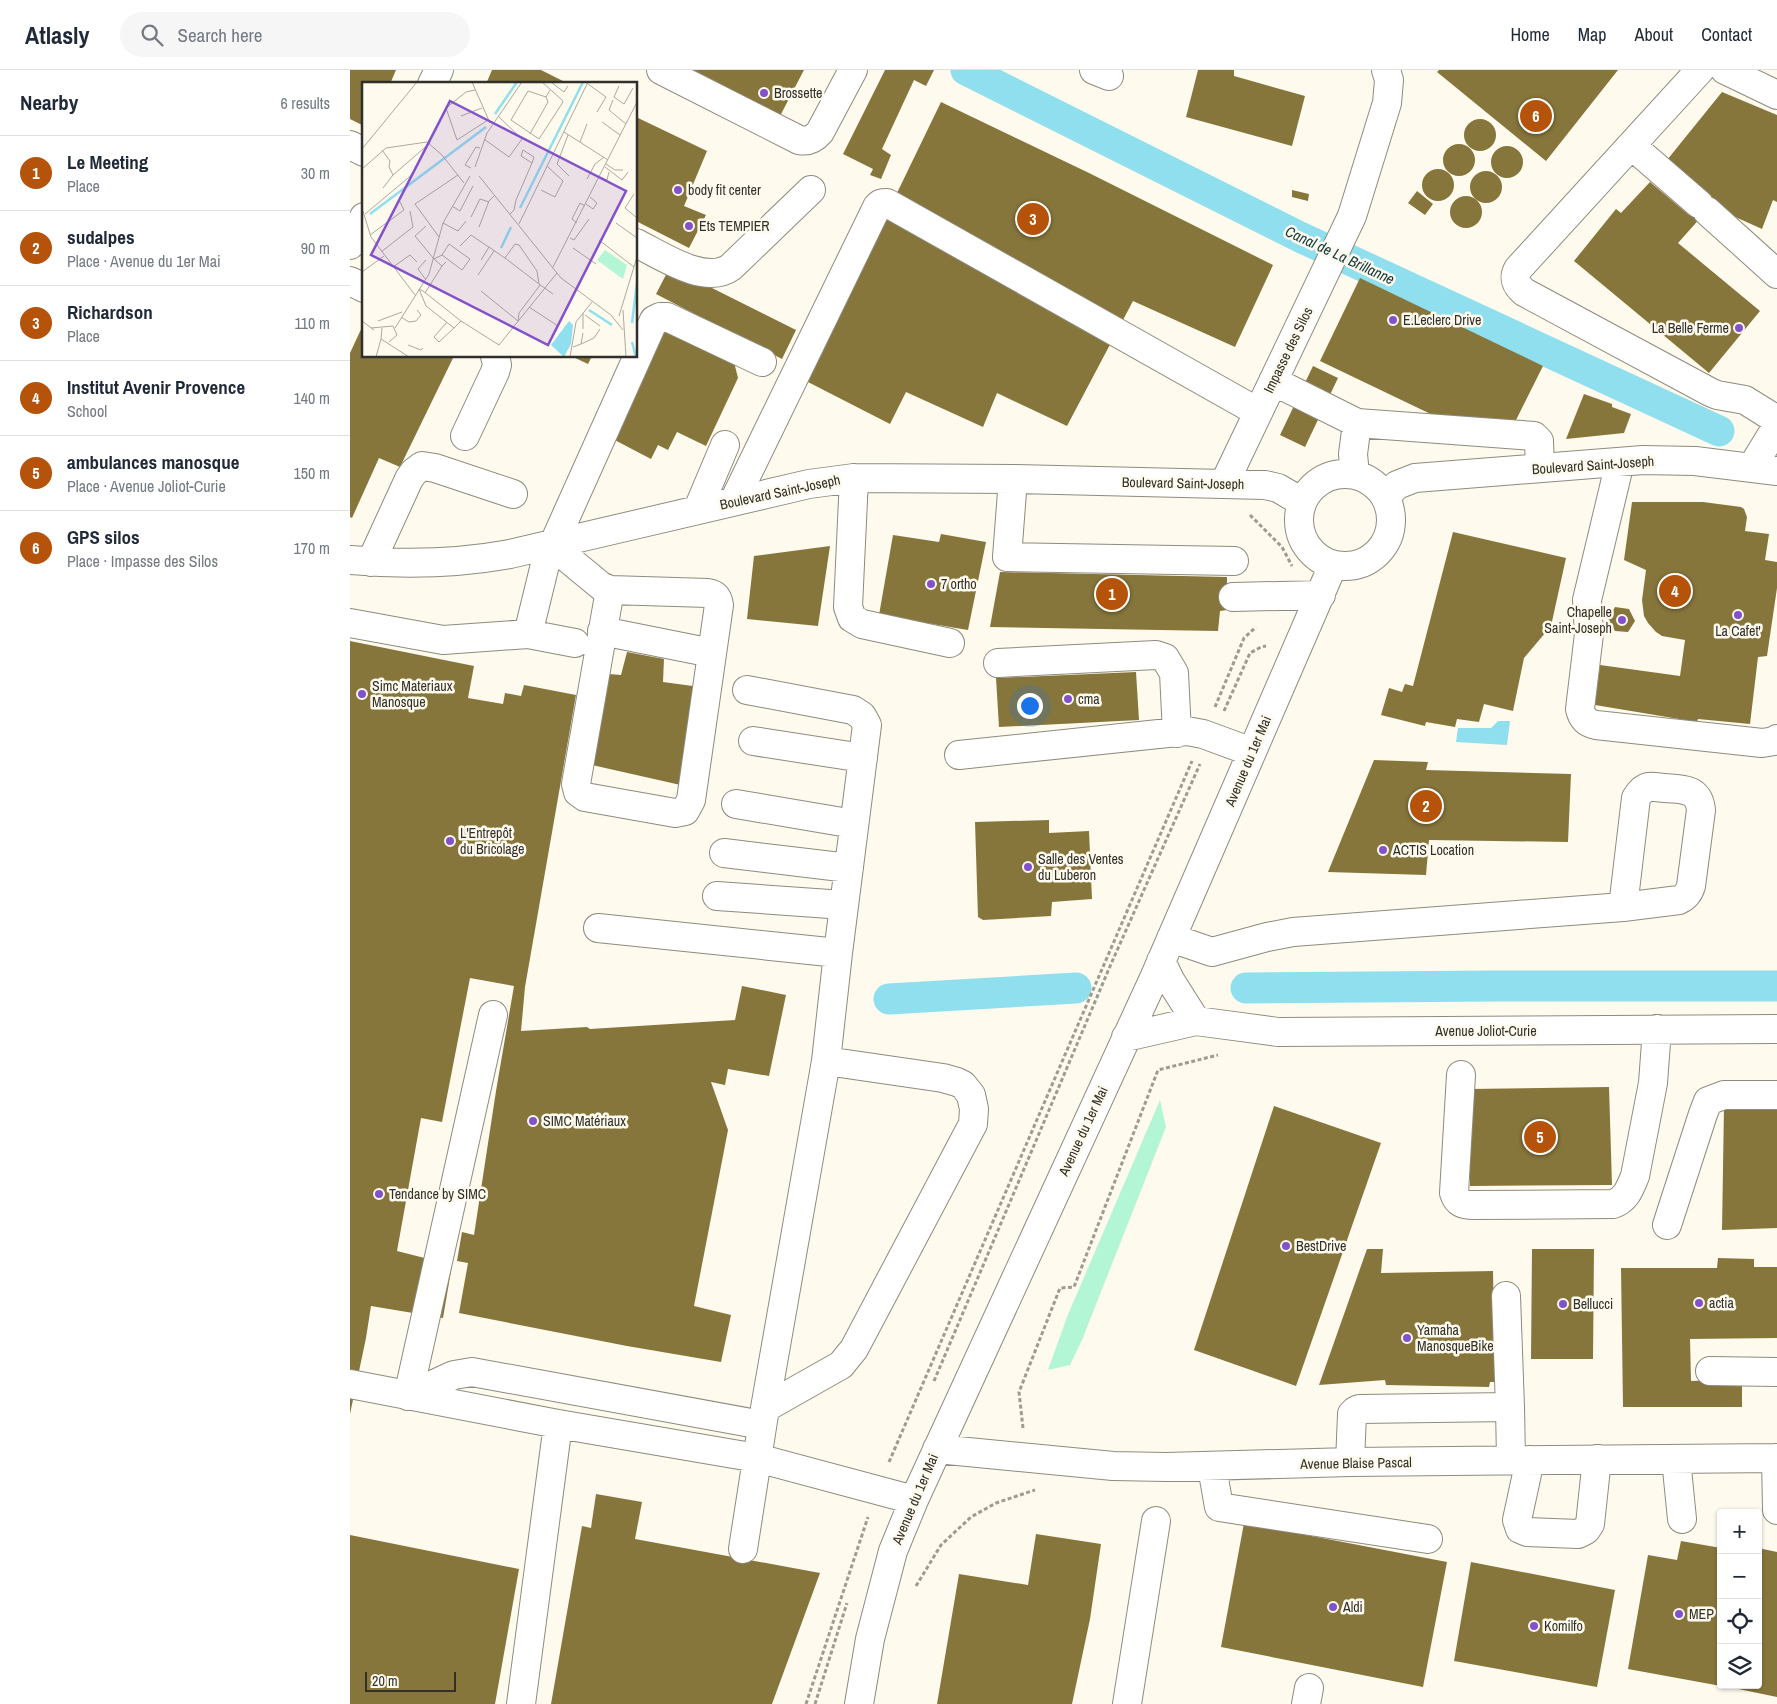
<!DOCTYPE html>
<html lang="en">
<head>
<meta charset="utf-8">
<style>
  :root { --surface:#fff; --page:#f6f6f7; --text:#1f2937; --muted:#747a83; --line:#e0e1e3; --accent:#b45309 }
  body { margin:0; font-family:"Archivo Narrow",sans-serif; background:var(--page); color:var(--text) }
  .controls { position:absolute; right:15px; bottom:15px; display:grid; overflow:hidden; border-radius:5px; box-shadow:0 1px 4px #0004 }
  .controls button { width:45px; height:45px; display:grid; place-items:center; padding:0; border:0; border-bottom:1px solid var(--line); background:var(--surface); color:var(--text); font:25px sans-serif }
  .scale { position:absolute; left:15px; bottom:12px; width:91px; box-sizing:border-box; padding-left:5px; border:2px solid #312f2a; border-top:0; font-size:14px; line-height:18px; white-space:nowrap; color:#312f2a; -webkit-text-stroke:4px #fefaed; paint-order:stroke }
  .you { position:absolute; left:679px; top:635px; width:18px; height:18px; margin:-12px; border:4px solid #fff; border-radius:50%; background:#1a73e8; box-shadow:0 0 0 8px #1a73e833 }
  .badge { display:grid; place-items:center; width:32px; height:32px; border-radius:50%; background:var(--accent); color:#fff; font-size:16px; font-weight:700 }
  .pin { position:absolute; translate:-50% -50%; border:2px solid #fff; box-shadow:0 1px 5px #0006 }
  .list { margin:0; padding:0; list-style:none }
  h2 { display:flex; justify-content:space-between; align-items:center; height:65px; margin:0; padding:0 20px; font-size:21px }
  h2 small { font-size:16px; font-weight:400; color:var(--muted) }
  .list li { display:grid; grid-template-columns:32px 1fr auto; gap:15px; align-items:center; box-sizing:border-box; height:75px; padding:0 20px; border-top:1px solid var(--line) }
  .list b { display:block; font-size:19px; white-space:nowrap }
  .list p { margin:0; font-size:16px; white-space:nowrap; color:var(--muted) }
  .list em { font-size:16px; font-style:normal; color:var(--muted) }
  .icon { flex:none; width:28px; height:28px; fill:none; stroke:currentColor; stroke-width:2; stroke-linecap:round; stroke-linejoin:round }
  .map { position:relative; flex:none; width:1427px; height:1634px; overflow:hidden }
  header { display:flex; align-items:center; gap:30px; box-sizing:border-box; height:70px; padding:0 25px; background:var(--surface); border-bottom:1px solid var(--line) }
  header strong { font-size:24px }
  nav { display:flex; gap:28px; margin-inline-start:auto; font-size:18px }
  .search { width:350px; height:45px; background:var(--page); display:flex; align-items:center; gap:12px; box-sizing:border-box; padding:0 18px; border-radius:28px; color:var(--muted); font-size:19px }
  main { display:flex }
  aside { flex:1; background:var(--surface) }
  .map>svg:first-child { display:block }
</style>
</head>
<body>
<header>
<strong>Atlasly</strong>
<div class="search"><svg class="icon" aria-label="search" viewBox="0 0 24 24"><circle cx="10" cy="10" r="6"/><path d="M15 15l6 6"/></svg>Search here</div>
<nav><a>Home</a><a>Map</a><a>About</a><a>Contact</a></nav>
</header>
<main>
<aside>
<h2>Nearby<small>6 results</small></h2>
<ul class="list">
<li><span class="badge">1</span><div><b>Le Meeting</b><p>Place</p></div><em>30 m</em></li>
<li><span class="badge">2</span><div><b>sudalpes</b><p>Place · Avenue du 1er Mai</p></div><em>90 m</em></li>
<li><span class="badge">3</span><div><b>Richardson</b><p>Place</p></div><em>110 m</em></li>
<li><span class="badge">4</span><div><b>Institut Avenir Provence</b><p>School</p></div><em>140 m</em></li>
<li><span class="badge">5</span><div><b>ambulances manosque</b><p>Place · Avenue Joliot-Curie</p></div><em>150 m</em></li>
<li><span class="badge">6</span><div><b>GPS silos</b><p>Place · Impasse des Silos</p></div><em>170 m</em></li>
</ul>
</aside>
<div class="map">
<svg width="1427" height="1634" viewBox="0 0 1427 1634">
  <rect width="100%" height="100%" fill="#fefaed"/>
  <!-- green -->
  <path fill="#b2f6d5" d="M810 1030 816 1057 732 1270 720 1295 698 1300 717 1247Z"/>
  <!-- water -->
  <path fill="#8fdfef" d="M1148 651H1160L1157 675 1106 672 1108 658H1141Z"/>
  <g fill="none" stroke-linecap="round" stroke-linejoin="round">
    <!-- canal -->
    <path stroke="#8fdfef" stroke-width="31" d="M616 0 950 167 1369 361
      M896 918 1146 916H1427
      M539 929 726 918"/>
  </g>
  <!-- building -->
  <path fill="#87763c" d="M0 0H46L40 14H14V56L0 49Z
    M142 0H191L219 14H136Z
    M340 0H454L430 46Z
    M535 0H584L576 16 564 10 532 79 541 85 531 109 520 105 523 99 493 84Z
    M848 0H884V6L955 26 942 76 836 47Z
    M1089 0H1268L1196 91 1087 2Z
    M1372 22 1427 45V132L1423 130 1412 159 1361 136 1328 173 1410 241 1359 303 1224 191 1266 139 1271 143 1300 112 1339 145 1355 127 1313 95Z
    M591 32 739 103 923 195 885 277 783 231 717 356 647 323 633 357 556 322 540 354 456 311Z
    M286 47 357 81 334 136 356 145 339 178 286 151Z
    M1114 65a16 16 0 1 1 32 0a16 16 0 1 1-32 0Z
    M1093 90a16 16 0 1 1 32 0a16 16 0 1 1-32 0Z
    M1141 92a16 16 0 1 1 32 0a16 16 0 1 1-32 0Z
    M1072 115a16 16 0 1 1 32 0a16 16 0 1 1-32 0Z
    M1120 117a16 16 0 1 1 32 0a16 16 0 1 1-32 0Z
    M942 120 959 124 958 131 942 127Z
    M1067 121 1083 134 1075 145 1058 133Z
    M1100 142a16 16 0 1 1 32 0a16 16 0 1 1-32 0Z
    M320 197 446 260 432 289 306 224Z
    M1010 208 1193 296 1164 354 1089 348 970 291Z
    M14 253V286H104L50 397 29 388 2 448 0 447V283Z
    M321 259 383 288 388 308 356 376 327 362 318 380 308 375 301 389 257 366 304 266Z
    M221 286H242L238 294Z
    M963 296 988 308 955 377 930 365Z
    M1234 324 1262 334V337L1281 344 1274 363 1216 369Z
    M1282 432H1353L1391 437 1394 439 1397 447 1395 461 1419 464 1415 490 1427 492V518L1417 586 1408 587 1400 654 1348 649 1347 652 1245 635 1250 595 1330 606 1335 570 1312 566 1306 562 1298 553 1294 546 1292 530 1296 500 1274 490Z
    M1103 462 1216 488 1201 556 1174 588 1163 641 1134 634 1129 652 1107 649 1105 657 1076 652 1075 656 1031 645 1039 618 1052 622 1055 614 1063 616Z
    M591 464 636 472 618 560 529 545 543 465 589 472Z
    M480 476 468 556 397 549 404 486Z
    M650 502 877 507V540L870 541 868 561 640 557Z
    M1265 537 1279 539 1285 551 1278 562 1265 561 1258 549Z
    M0 571 124 596 118 628 153 634 155 623 171 626 174 615 226 625 175 917 171 961 237 957 240 959 385 950 392 916 436 925 419 1006 378 999 375 1015 361 1012 378 1060 344 1236 381 1245 371 1292 277 1276 109 1243 118 1193 107 1191 112 1162 124 1165 146 1021 164 916 120 908 92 1052 71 1048 47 1181 102 1195 93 1248 21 1236 16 1268 0 1344Z
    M277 582 314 589 313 612 350 617 335 716 242 695 259 604 271 605Z
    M786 602 789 650 649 657 646 608Z
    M1024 690 1078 692 1076 700 1221 704 1218 772 1079 770 1076 805 978 802Z
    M699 750V763L739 761 742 829 702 832 701 846 633 850 628 847 625 752Z
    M1259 1017 1262 1115 1120 1116 1119 1019Z
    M1427 1035V1158L1372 1160 1374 1036Z
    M924 1036 1031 1073 946 1316 844 1280Z
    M1017 1179H1033L1031 1203 1143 1201 1145 1312H1140L1139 1317 1036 1315 1035 1310 969 1315Z
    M1182 1179H1244L1243 1289H1181Z
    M1368 1188 1404 1189V1197H1427V1268L1340 1269 1341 1311 1392 1309V1337H1273L1271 1198H1367Z
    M246 1424 292 1432 285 1469 470 1503 422 1634H201L232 1456 241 1458Z
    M894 1453 1097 1492 1073 1617 871 1577Z
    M686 1464 751 1474 740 1549 722 1634H587L609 1504 678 1515Z
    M0 1465 169 1499 145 1634H0Z
    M1331 1471 1371 1478V1616L1278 1599 1298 1485 1327 1490Z
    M1408 1478 1427 1482V1627L1374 1616 1408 1615Z
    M1121 1492 1265 1520 1247 1617 1104 1591Z"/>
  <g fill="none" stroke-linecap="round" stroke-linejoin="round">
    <defs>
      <path id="minor" d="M311 0 449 70C458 72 464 69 470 62L503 0
        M744 0 759 6
        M1350 0 1168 199C1163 208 1166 215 1174 222L1360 322 1367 325 1395 330 1427 350
        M1375 0 1427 25
        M82 14 89 0
        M0 75 14 82
        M1282 76 1349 134
        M1357 141 1427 204
        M286 173C311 185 355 216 381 197L461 120
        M0 175 14 147
        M0 211 14 218
        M923 311 1007 353
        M115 366 145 302 147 295 145 286
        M1270 392 1237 530 1239 564 1230 639C1232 648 1236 653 1246 655L1412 673 1425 671 1427 669
        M1402 397 1427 356
        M949 450a46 46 0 1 1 92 0a46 46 0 1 1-92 0Z
        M1005 405 1003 384 1007 353 1184 366 1189 371 1190 398
        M504 408 498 537 502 548 512 554 600 573
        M663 409 657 487 884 491
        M874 414 1002 146 1037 33 1039 10 1036 0
        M1035 427 1047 415 1065 408 1293 390 1345 391 1427 401
        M384 431 527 137C530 133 532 133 537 133L908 342
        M348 439 375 375
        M204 473 304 250 310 247H317L412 292
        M0 490C55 495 105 494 160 484L459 414 504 408 663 409 915 415 928 418 952 432
        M21 492 59 409 64 402 72 396 85 398 163 424
        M883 527 971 525
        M0 553 93 570 178 564
        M252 561 362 583
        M225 573 178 564 200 474 251 516 260 520 226 714 228 722 235 727 325 743 335 741 341 730 369 535C368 528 365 524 358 523L260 520
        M648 593 806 585 815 588 824 603 827 663
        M397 620 503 640 512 646 517 655 488 883 476 991
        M403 671 513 688
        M609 685 837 661 853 664 902 682
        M386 734 504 754
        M374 783 499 798
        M367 826 494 835
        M248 858 488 883
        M821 868 862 882 917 867 943 862 1273 837 1329 830C1336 827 1339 823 1341 816L1351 740C1349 718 1332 719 1314 718 1310 718 1303 716 1298 717 1293 718 1289 723 1286 728L1273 837
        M811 891 820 910 846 951
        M776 967 846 951 928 962 1427 959
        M1111 1005 1104 1123C1107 1133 1113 1135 1124 1135L1263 1134C1276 1130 1280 1118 1285 1106L1303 1013 1307 959
        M1317 1155 1353 1044 1358 1031 1374 1025H1427
        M1156 1226 1160 1337
        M1360 1301 1427 1302
        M0 1314 208 1354 407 1388 564 1430
        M58 1326 143 945
        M58 1326 104 1305 122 1302 412 1355
        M587 1379 763 1396 816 1397 1000 1392 1427 1388
        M1426 1388 1427 1440
        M1326 1389 1332 1449
        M1180 1390 1167 1450 1170 1459 1177 1462 1228 1464 1236 1460 1240 1454 1247 1389
        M1000 1392 1002 1344 1005 1341 1009 1339 1160 1337 1161 1390
        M862 1397 869 1437 1078 1469
        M393 1479 415 1338 476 991 593 1008 607 1012 613 1015 621 1025 624 1039 623 1054 504 1279 491 1295 415 1338
        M171 1634 208 1354
        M509 1634 520 1569 543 1481 564 1430 804 908 983 495
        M777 1634 806 1451
        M956 1634 959 1618"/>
    </defs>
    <!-- minor casing -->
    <use href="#minor" stroke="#8e8b7e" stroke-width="30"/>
    <!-- path -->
    <path stroke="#9e9b91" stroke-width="3" stroke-dasharray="4 2.5" stroke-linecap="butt" d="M900 445 932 477 942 496
      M865 637 894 568 906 557
      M874 641 900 583 911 577 916 576
      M584 1311 761 894 850 694
      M673 1358 669 1322 710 1218 724 1217 808 1000 868 985
      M539 1392 842 691
      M566 1516 591 1475 621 1447 646 1433 685 1420
      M456 1634 518 1447
      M465 1634 497 1533"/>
    <!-- minor -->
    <use href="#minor" stroke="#fff" stroke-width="28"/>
  </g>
  <!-- markers -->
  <g fill="#8352cb" stroke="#fefaed" stroke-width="2">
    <circle cx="414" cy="23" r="5"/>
    <circle cx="328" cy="120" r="5"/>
    <circle cx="339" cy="156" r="5"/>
    <circle cx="1043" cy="250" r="5"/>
    <circle cx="1389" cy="258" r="5"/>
    <circle cx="581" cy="514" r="5"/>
    <circle cx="1388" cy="545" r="5"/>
    <circle cx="1272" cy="550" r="5"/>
    <circle cx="12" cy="624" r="5"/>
    <circle cx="718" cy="629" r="5"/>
    <circle cx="100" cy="771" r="5"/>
    <circle cx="1033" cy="780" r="5"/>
    <circle cx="678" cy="797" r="5"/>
    <circle cx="183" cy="1051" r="5"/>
    <circle cx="29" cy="1124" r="5"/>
    <circle cx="936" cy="1176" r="5"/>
    <circle cx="1349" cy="1233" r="5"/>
    <circle cx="1213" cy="1234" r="5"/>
    <circle cx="1057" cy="1268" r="5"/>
    <circle cx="983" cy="1537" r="5"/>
    <circle cx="1329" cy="1544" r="5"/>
    <circle cx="1184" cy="1556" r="5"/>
  </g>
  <g text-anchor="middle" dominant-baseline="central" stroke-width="5" stroke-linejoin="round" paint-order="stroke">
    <!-- poi labels -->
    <g font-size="14" fill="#312f2a" stroke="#fefaed" text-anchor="start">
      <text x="424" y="23">Brossette</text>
      <text x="338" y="120">body fit center</text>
      <text x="349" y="156">Ets TEMPIER</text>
      <text x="1053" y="250">E.Leclerc Drive</text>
      <text x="1379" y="258" text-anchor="end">La Belle Ferme</text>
      <text x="591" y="514">7 ortho</text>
      <text x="1262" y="542" text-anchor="end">Chapelle<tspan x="1262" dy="16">Saint-Joseph</tspan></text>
      <text x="1388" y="561" text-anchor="middle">La Cafet'</text>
      <text x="22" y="616">Simc Materiaux<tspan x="22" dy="16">Manosque</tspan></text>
      <text x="728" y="629">cma</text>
      <text x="110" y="763">L'Entrepôt<tspan x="110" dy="16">du Bricolage</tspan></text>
      <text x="1043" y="780">ACTIS Location</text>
      <text x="688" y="789">Salle des Ventes<tspan x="688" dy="16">du Luberon</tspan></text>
      <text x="193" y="1051">SIMC Matériaux</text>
      <text x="39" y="1124">Tendance by SIMC</text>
      <text x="946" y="1176">BestDrive</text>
      <text x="1359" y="1233">actia</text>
      <text x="1223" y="1234">Bellucci</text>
      <text x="1067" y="1260">Yamaha<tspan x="1067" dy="16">ManosqueBike</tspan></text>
      <text x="993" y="1537">Aldi</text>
      <text x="1339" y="1544">MEP</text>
      <text x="1194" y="1556">Komilfo</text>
    </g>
    <!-- street labels -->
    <g font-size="14" fill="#312f2a" stroke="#fefaed">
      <text transform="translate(938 280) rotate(-64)">Impasse des Silos</text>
      <text transform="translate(1243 395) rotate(-4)">Boulevard Saint-Joseph</text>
      <text transform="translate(833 413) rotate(1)">Boulevard Saint-Joseph</text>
      <text transform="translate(430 422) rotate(-12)">Boulevard Saint-Joseph</text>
      <text transform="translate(898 691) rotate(-67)">Avenue du 1er Mai</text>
      <text x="1136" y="961">Avenue Joliot-Curie</text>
      <text transform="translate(733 1061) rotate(-65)">Avenue du 1er Mai</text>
      <text transform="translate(1006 1393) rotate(-1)">Avenue Blaise Pascal</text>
      <text transform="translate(565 1429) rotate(-67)">Avenue du 1er Mai</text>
    </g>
    <!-- water labels -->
    <g font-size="15" font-style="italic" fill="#11373e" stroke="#fefaed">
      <text transform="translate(990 185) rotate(25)">Canal de La Brillanne</text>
    </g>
  </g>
  <!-- overview -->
  <g transform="translate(12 12)">
    <rect width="275" height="275" fill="#fefaed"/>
    <path d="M243 168 265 183 261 197 235 178Z" fill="#b2f6d5"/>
    <path d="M207 239 211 243 209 262 202 275 189 263Z" fill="#8fdfef"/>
    <path fill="none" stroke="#8fdfef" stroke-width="2.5" d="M133 32 155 0M158 126 221 0M8 132 124 45M139 166 149 145M227 228 250 243M270 241 275 201M270 260 274 275"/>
    <path fill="none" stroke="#aca99f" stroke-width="1" d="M110 0 128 41M180 0 200 18 201 20 177 57 149 38 166 9 184 15 188 8M189 0 202 10 206 4M226 2 244 15 235 30M257 4 252 15 262 22 271 6M113 8 104 10 84 26 95 58 126 38M251 18 247 28 264 42M99 34 120 26M240 40 258 53M202 50 246 78M168 52 186 20 184 15M206 53 195 82 207 94M122 57 147 75 160 57 136 34M218 60 225 42M0 67 55 0M20 68 28 79 27 85 31 93 68 61M244 82 253 88H261M113 85 125 51 160 0M243 85 260 98 266 90M109 86 103 83 114 65 118 66M0 87 24 66 65 60 80 73 102 101M117 94 199 196 249 233 261 248M238 95 245 98 247 90M225 97 233 82 242 75M21 106 31 93M179 108 193 115 201 99 185 84M272 112 263 126 275 136M224 122 231 127 235 121 228 115M90 124 98 129 111 104M0 126 9 155 53 213M3 132 52 91M148 132 152 128 154 118 170 81 172 75 161 68 159 74 170 81M109 135 118 117 127 120M81 141 96 149 104 139M215 141 210 137 218 121 223 124M254 141 275 156M157 142 226 0M64 144 53 154 72 177M117 145 127 119 133 113M8 153 42 128 37 118M77 155 53 122 96 93M208 156 212 158 227 137M237 158 272 185M98 164 109 153 143 176M211 166 234 182M19 170 51 145 48 129M80 173 87 162 108 177 100 188 80 173 72 177 80 184 84 180M119 178 127 165M31 185 48 173 55 180M191 185 275 20M0 190 22 174M116 193 132 169M64 198 56 187 64 178M177 202 175 189 157 163 153 162 143 176 177 202 191 212M57 207 61 209 99 239 92 246 64 224ZM119 209 156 239M63 211 80 184M167 225 196 244M261 228 264 275M223 233 238 244M257 234 275 175M39 235 47 240 54 239 59 233 55 228M0 239 12 248M16 239 40 230M99 239 137 263 195 191M156 239 157 231 178 203M85 240 72 255 77 260 92 246M9 246 31 244 35 253 27 260M20 246 19 257 47 275M33 246 67 192 81 141 108 94M221 247V231M219 262 232 256 238 247M46 263 59 268 61 266M211 265 219 262 221 251M14 275 19 257M208 275 214 240 230 220"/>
    <path fill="#8352cb" fill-opacity="0.15" stroke="#8352cb" stroke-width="2.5" d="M88 19 264 109 186 263 9 173Z"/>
    <rect width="275" height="275" fill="none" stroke="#312f2a" stroke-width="2.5"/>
  </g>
</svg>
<div class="controls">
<button>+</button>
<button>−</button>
<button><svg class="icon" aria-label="locate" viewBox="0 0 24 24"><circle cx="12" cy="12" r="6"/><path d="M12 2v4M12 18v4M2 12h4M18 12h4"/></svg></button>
<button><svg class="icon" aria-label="layers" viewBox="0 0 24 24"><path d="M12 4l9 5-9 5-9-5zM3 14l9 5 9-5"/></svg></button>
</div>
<div class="scale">20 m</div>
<div class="you"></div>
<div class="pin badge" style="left:762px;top:524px">1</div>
<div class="pin badge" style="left:1076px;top:736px">2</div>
<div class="pin badge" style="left:683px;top:149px">3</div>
<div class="pin badge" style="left:1325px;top:521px">4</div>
<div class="pin badge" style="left:1190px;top:1067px">5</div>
<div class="pin badge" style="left:1186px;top:46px">6</div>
</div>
</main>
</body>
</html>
